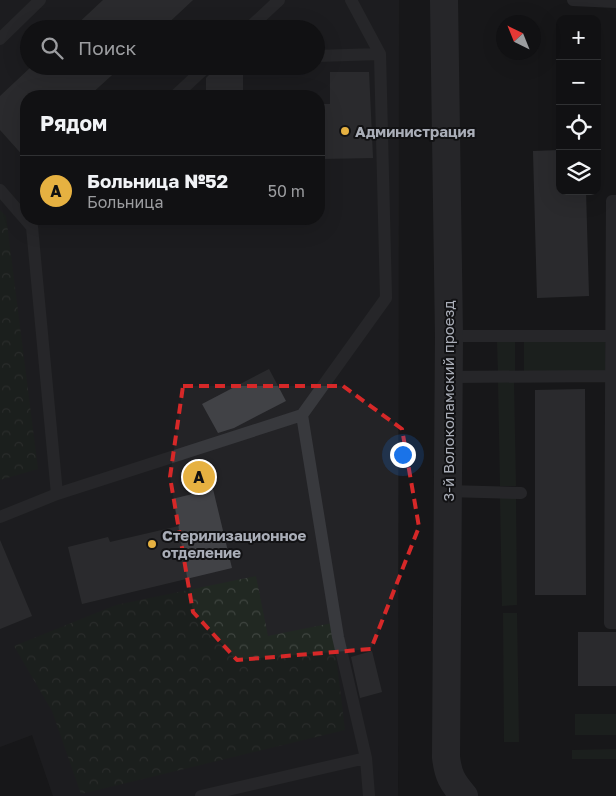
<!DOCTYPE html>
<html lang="ru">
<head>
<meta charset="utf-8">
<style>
  :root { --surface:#111113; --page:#1a1a1c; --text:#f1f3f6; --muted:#9c9da0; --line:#303133; --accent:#e6b141 }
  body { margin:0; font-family:"Golos Text",sans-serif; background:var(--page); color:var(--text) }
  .controls { position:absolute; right:15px; top:15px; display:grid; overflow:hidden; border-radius:10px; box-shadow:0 5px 20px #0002 }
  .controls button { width:45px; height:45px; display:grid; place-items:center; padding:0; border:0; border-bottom:1px solid var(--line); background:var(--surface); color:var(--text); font:25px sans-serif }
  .compass { position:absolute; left:496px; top:15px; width:45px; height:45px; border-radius:50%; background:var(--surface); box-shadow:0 5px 20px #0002; rotate:317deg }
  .you { position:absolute; left:402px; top:454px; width:18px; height:18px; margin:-12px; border:4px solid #fff; border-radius:50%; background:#1a73e8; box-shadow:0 0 0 8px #1a73e833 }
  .badge { display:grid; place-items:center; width:32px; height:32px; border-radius:50%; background:var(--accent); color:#111; font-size:16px; font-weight:700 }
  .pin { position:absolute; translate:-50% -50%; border:2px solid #fff; box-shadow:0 1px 5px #0006 }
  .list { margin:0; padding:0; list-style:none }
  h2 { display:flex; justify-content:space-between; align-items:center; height:65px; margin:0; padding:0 20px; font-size:21px }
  h2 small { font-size:16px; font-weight:400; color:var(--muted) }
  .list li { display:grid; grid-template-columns:32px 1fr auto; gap:15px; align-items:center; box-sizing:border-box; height:70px; padding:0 20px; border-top:1px solid var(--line) }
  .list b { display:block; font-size:19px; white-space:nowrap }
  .list p { margin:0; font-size:16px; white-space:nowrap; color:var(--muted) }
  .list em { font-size:16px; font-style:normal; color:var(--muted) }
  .icon { flex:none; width:28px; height:28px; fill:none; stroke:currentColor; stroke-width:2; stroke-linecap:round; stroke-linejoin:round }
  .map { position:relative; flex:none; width:616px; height:796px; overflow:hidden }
  .search { position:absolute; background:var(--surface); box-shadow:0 5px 20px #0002; left:20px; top:20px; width:305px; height:55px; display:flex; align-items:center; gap:12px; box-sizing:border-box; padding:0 18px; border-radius:28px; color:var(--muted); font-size:19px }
  .panel { position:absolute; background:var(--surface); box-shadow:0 5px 20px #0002; left:20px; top:90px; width:305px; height:135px; border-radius:20px }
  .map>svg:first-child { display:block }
</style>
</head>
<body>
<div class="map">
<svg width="616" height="796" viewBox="0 0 616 796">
  <defs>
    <pattern id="forest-crowns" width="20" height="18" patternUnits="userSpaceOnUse" patternTransform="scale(1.25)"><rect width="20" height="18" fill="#212822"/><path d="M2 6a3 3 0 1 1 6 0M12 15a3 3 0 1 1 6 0" fill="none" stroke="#3f4540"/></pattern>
  </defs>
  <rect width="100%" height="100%" fill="#171719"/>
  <!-- built -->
  <path fill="#232326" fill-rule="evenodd" d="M0 0H399L398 796H53L32 735 0 747ZM29 29H316V66H29ZM26 96H319V219H26Z"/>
  <!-- green -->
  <path fill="#212822" d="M605 341 606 372 524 373V342Z
    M497 342H515V372L498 373Z
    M498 382H514L516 486H500Z
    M516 497 517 605 502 606 500 498Z
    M517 613 519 742H504L503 613Z
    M575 714H616V735H575Z
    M616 749V759H572V750Z"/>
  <!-- forest -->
  <path fill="url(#forest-crowns)" d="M0 210 6 216 38 469 0 480Z
    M256 576 268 636 332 623 345 730 81 794 52 711 14 646 116 605Z"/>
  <!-- building -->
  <path fill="#414246" d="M103 0H193L162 29H72Z
    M32 66H122L89 96H26V159L0 130V96Z
    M330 72H369L373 158 319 159V104H330Z
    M209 75H243V96H206V78Z
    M560 150V191H586L589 296 537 298 533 151Z
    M269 369 286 401 234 428 218 433 202 404Z
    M585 389 586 595H535V390Z
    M213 489 232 568 82 604 68 547 108 537 110 542 179 526 172 499Z
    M0 540 32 616 0 629Z
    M578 632H616V686H578Z
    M372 651 382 692 360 698 351 657Z"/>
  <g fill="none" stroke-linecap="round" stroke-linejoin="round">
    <!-- service -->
    <path stroke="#38393d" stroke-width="12" d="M573 0 616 2
      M248 29 279 0
      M0 39 40 0
      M316 56 380 54
      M175 96 207 66
      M0 190 32 227 57 494
      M616 201H612L610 623H616
      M449 336H611
      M448 377 610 376
      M302 415 386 298 380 54 351 0
      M448 491 521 493
      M0 517 57 494 302 415 338 637 366 758 369 796
      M201 796 366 758"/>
    <!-- tertiary -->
    <path stroke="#38393d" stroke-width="28" d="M444 0 449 336 446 757C448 775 452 782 464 796"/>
  </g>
  <!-- marked area -->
  <path d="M0 0H616V796H0ZM183 386H343L402 429 419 527 371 649 237 660 193 612 170 477Z" fill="#171719" fill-opacity=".55" fill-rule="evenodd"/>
  <path fill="none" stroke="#d62828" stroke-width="4" stroke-dasharray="10 6" stroke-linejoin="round" d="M183 386H343L402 429 419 527 371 649 237 660 193 612 170 477Z"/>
  <!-- markers -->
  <g fill="#e6b141" stroke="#121214" stroke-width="2">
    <circle cx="345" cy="131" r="5"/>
    <circle cx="152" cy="544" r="5"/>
  </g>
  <g text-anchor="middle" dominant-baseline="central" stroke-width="4" stroke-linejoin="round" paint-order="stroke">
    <!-- poi labels -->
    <g font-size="15" font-weight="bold" fill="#aaaeb8" stroke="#121214" text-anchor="start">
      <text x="355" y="131">Администрация</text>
      <text x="162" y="535">Стерилизационное<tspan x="162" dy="17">отделение</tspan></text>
    </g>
    <!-- street labels -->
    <g font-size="15" fill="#aaaeb8" stroke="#121214">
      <text transform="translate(448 401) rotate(-90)">3-й Волоколамский проезд</text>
    </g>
  </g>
</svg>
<div class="controls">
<button>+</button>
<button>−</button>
<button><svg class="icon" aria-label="locate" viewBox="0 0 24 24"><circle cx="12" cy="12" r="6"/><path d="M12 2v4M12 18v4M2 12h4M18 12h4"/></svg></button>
<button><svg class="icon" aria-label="layers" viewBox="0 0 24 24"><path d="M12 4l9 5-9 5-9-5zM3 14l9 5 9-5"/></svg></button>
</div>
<svg class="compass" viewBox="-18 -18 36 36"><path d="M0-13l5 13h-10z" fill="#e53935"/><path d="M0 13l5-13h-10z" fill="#9c9da0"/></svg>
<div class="you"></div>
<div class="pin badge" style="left:199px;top:477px">A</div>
<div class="search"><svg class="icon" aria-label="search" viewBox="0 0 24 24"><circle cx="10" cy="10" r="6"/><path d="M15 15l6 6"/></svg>Поиск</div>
<section class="panel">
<h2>Рядом<small></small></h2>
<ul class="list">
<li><span class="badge">A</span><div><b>Больница №52</b><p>Больница</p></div><em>50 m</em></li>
</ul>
</section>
</div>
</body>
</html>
